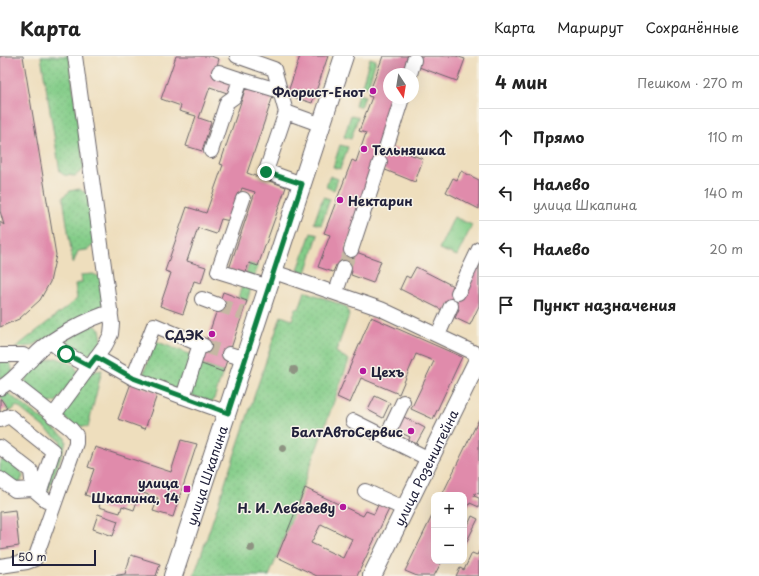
<!DOCTYPE html>
<html lang="ru">
<head>
<meta charset="utf-8">
<style>
  :root { --surface:#fff; --page:#f6f6f6; --text:#222; --muted:#767676; --line:#e0e0e0 }
  body { margin:0; font-family:"Playpen Sans",sans-serif; background:var(--page); color:var(--text) }
  .controls { position:absolute; right:12px; bottom:12px; display:grid; overflow:hidden; border-radius:8px; box-shadow:0 4px 16px #0002 }
  .controls button { width:36px; height:36px; display:grid; place-items:center; padding:0; border:0; border-bottom:1px solid var(--line); background:var(--surface); color:var(--text); font:20px sans-serif }
  .compass { position:absolute; left:383px; top:12px; width:36px; height:36px; border-radius:50%; background:var(--surface); box-shadow:0 4px 16px #0002; rotate:168deg }
  .scale { position:absolute; left:12px; bottom:10px; width:84px; box-sizing:border-box; padding-left:4px; border:2px solid #22223b; border-top:0; font-size:11px; line-height:14px; white-space:nowrap; color:#22223b; -webkit-text-stroke:3px #f7f3e8; paint-order:stroke }
  .stop { position:absolute; width:12px; height:12px; margin:-9px; border:3px solid #0b8043; border-radius:50%; background:#fff }
  .stop.end { background:#0b8043; border-color:#fff; box-shadow:0 1px 4px #0008 }
  .list { margin:0; padding:0; list-style:none }
  h2 { display:flex; justify-content:space-between; align-items:center; height:52px; margin:0; padding:0 16px; font-size:17px }
  h2 small { font-size:13px; font-weight:400; color:var(--muted) }
  .list li { display:grid; grid-template-columns:26px 1fr auto; gap:12px; align-items:center; box-sizing:border-box; height:56px; padding:0 16px; border-top:1px solid var(--line) }
  .list b { display:block; font-size:15px; white-space:nowrap }
  .list p { margin:0; font-size:13px; white-space:nowrap; color:var(--muted) }
  .list em { font-size:13px; font-style:normal; color:var(--muted) }
  .icon { flex:none; width:22px; height:22px; fill:none; stroke:currentColor; stroke-width:2; stroke-linecap:round; stroke-linejoin:round }
  .map { position:relative; flex:none; width:479px; height:520px; overflow:hidden }
  header { display:flex; align-items:center; gap:24px; box-sizing:border-box; height:56px; padding:0 20px; background:var(--surface); border-bottom:1px solid var(--line) }
  header strong { font-size:19px }
  nav { display:flex; gap:22px; margin-inline-start:auto; font-size:14px }
  main { display:flex }
  aside { flex:1; background:var(--surface) }
  .map>svg:first-child { display:block }
</style>
</head>
<body>
<header>
<strong>Карта</strong>
<nav><a>Карта</a><a>Маршрут</a><a>Сохранённые</a></nav>
</header>
<main>
<div class="map">
<svg width="479" height="520" viewBox="0 0 479 520">
  <defs>
    <pattern id="grass-dots" width="8" height="8" patternUnits="userSpaceOnUse"><rect width="8" height="8" fill="#84cd89"/><path d="M2 2h.1M6 6h.1" fill="none" stroke="#72b077" stroke-width="1.8" stroke-linecap="round"/></pattern>
    <pattern id="park-tufts" width="24" height="20" patternUnits="userSpaceOnUse"><rect width="24" height="20" fill="#84cd89"/><path d="M3 7l-1-3M5 7V3M7 7l1-3M15 17l-1-3M17 17v-4M19 17l1-3" fill="none" stroke="#72b077"/></pattern>
  </defs>
  <rect width="100%" height="100%" fill="#f7f3e8"/>
  <filter id="ink" filterUnits="userSpaceOnUse"><feTurbulence type="fractalNoise" baseFrequency=".025" numOctaves="2"/><feDisplacementMap in="SourceGraphic" scale="8" xChannelSelector="R" yChannelSelector="G"/><feConvolveMatrix kernelMatrix="1 2 1 2 8 2 1 2 1" color-interpolation-filters="sRGB"/></filter>
  <filter id="wash" filterUnits="userSpaceOnUse"><feTurbulence type="fractalNoise" baseFrequency=".012" numOctaves="4" result="noise"/><feDisplacementMap in="SourceGraphic" scale="16" xChannelSelector="R" yChannelSelector="G"/><feGaussianBlur stdDeviation="0.9" result="paint"/><feColorMatrix in="noise" values="0 0 0 0 0 0 0 0 0 0 0 0 0 0 0 0 0 1.4 0 .05"/><feComposite in="paint" operator="in"/></filter>
  <g filter="url(#wash)">
    <rect width="100%" height="100%" fill="#eedebd"/>
    <!-- grass -->
    <path fill="url(#grass-dots)" stroke="#537862" d="M41 0H69L84 113 75 120 64 119 60 116Z
      M370 2 376 4 368 30 362 29Z
      M358 38 365 40 361 51 355 49Z
      M351 59 358 61 351 83 344 81Z
      M340 89 348 91 340 113 333 111Z
      M330 120 338 123 334 134 326 131Z
      M79 133 88 138 95 188 87 194 78 195 73 208 63 141 70 135Z
      M323 141 330 143 321 169 314 167Z
      M311 177 318 179 306 217 298 214Z
      M249 207 258 210 254 222 246 217Z
      M93 218 100 221 104 246 99 253 32 290 15 292 77 243 75 228 82 226 81 219Z
      M243 226 252 229 247 245 238 242Z
      M305 235 347 251 349 259 336 296 349 304 277 501 269 520H194L281 260 292 264 296 252 299 253Z
      M91 270H96L100 273 102 284 92 297 83 299 68 291 66 287 67 284Z
      M155 285 195 300 182 336 142 322Z
      M57 302 74 309 78 316 57 345 48 348 25 330C24 316 44 303 57 302Z
      M0 303 10 306 13 316 0 324Z
      M199 307 223 316 213 346 187 338Z
      M102 314 88 371 73 369 64 361 65 352 91 316Z
      M4 338H9L65 381 66 386 47 439 45 438 48 421 61 385 17 350 11 355H8L2 343H0V340Z
      M0 404C8 403 21 412 23 420L20 427 17 429 0 418Z"/>
    <!-- park -->
    <path fill="url(#park-tufts)" stroke="#537862" d="M454 161 472 169 457 200 439 193Z"/>
    <g id="blocks">
      <!-- building -->
      <path fill="#e08bab" fill-rule="evenodd" d="M0 0H23L56 199 50 226 40 244 19 263 0 271V166L4 169 0 155Z
        M176 0H211L219 3 214 20 234 27 230 38 210 31 199 62 211 66 202 95 186 90 196 60 179 55 181 50 161 43Z
        M300 0H328L312 47 287 39Z
        M383 0H456L465 3 457 25 416 10 406 18H389V42H397L380 87 423 103 415 126 383 113 345 192 381 205 373 227 351 219 352 215 336 209 333 216 318 211 330 179 324 177 352 104 356 106 366 77 359 75 372 41 368 40Z
        M247 28 274 37 247 117 286 131 258 210 249 207 245 219 229 213 255 136 242 132 230 165 221 163 216 178 198 172 187 205 206 211 201 227 194 225 183 258 160 250 171 217 165 215 187 151 206 157 223 109 220 108Z
        M461 115 479 124V153L446 136 453 122 457 124Z
        M479 199V250L470 269 455 262 459 253 449 249 446 256 400 233 406 220 410 222 416 211 457 232Z
        M223 236 247 245 223 316 199 307Z
        M371 261 462 301 433 363 411 353 434 305 416 298 399 338 361 322 350 347 337 341Z
        M131 327 158 336 145 373 118 363Z
        M375 340 390 347 383 362 368 354Z
        M0 343H1L7 352 0 356Z
        M404 361 425 372 415 390 408 386 410 381 397 375Z
        M479 363V438L475 437 474 440 479 442V451L470 447 464 459V439H442Z
        M181 384 197 388 173 461 153 455 158 442 140 436 134 454 122 450 120 457 99 451 101 444 85 439 94 413 88 411 95 391 171 416Z
        M305 432 363 460 366 455 374 458 379 447 390 451 357 520H317L277 501ZM321 468 352 483 343 502 311 487Z
        M15 454 19 490 0 493V456Z
        M434 456V505H442L434 520H417L405 515Z
        M98 458 118 465 113 480 93 473Z
        M472 460 478 463 464 491V467L468 469Z
        M479 495V520H456L460 512 464 514 472 497 477 499Z
        M131 499 160 508 156 520H111L125 518Z"/>
    </g>
  </g>
  <g filter="url(#ink)">
    <use href="#blocks" fill-opacity="0" stroke="#696468" stroke-width="1"/>
    <g fill="none" stroke-linecap="round" stroke-linejoin="round">
      <!-- minor-tunnel -->
      <path stroke="#c5b8a3" stroke-width="14" stroke-dasharray="14 7" stroke-linecap="butt" d="M344 212 351 194
        M218 249 243 257
        M204 290 229 298"/>
      <defs>
        <path id="minor" d="M237 0 274 13 286 56
          M219 16C239 24 259 28 280 35
          M410 18 414 4
          M387 89 402 42
          M211 95 227 46 234 41 240 24
          M302 128 266 115 286 56 322 69
          M243 143 218 215 269 231
          M351 194 380 106
          M274 216 381 253 479 299
          M336 236 344 212
          M458 237 479 193
          M202 243 218 249
          M438 279 451 250
          M52 287 66 298 89 310
          M200 288 183 341 228 357
          M229 298 245 303
          M0 299H23L31 304
          M96 301 133 322
          M0 332C16 323 25 309 38 296 53 281 90 262 111 256
          M183 341 133 322 154 269 204 290
          M53 360 106 288 111 278 112 268 75 0
          M0 364 9 360 53 395 39 438
          M353 365 429 403
          M386 382 403 346
          M0 391 31 415 33 433
          M0 423 15 434 33 433 46 444
          M365 435 405 453
          M0 510 27 506 35 503 76 387V379L71 373 11 326"/>
        <g id="major">
          <path id="s1" d="M173 520 344 0"/>
          <path id="s2" d="M372 520 479 302"/>
        </g>
      </defs>
      <!-- minor casing -->
      <use href="#minor" stroke="#696468" stroke-width="16"/>
      <!-- major casing -->
      <use href="#major" stroke="#696468" stroke-width="20"/>
      <!-- minor -->
      <use href="#minor" stroke="#fff" stroke-width="14"/>
      <!-- major -->
      <use href="#major" stroke="#fff" stroke-width="18"/>
    </g>
    <!-- trees -->
    <g fill="#8e9382">
      <circle cx="294" cy="314" r="4"/>
      <circle cx="283" cy="392" r="4"/>
      <circle cx="251" cy="492" r="4"/>
    </g>
  </g>
  <g fill="none" stroke-linecap="round" stroke-linejoin="round" filter="url(#ink)">
    <!-- route -->
    <path stroke="#0b8043" stroke-width="5" d="M66 298 89 310 96 301 133 322 228 357 302 128 266 116"/>
  </g>
  <!-- markers -->
  <g fill="#b5179e" stroke="#f7f3e8" stroke-width="1.5">
    <circle cx="373" cy="35" r="4"/>
    <circle cx="364" cy="93" r="4"/>
    <circle cx="340" cy="144" r="4"/>
    <circle cx="212" cy="278" r="4"/>
    <circle cx="363" cy="315" r="4"/>
    <circle cx="411" cy="375" r="4"/>
    <rect x="183" y="429" width="8" height="8" rx="2"/>
    <circle cx="343" cy="451" r="4"/>
  </g>
  <g text-anchor="middle" dominant-baseline="central" stroke-width="3" stroke-linejoin="round" paint-order="stroke">
    <!-- poi labels -->
    <g font-size="13" font-weight="bold" fill="#22223b" stroke="#f7f3e8" text-anchor="end">
      <text x="365" y="35">Флорист-Енот</text>
      <text x="372" y="93" text-anchor="start">Тельняшка</text>
      <text x="348" y="144" text-anchor="start">Нектарин</text>
      <text x="204" y="278">СДЭК</text>
      <text x="371" y="315" text-anchor="start">Цехъ</text>
      <text x="403" y="375">БалтАвтоСервис</text>
      <text x="179" y="426">улица<tspan x="179" dy="15">Шкапина, 14</tspan></text>
      <text x="335" y="451">Н. И. Лебедеву</text>
    </g>
    <!-- street labels -->
    <g font-size="13" fill="#22223b" stroke="#f7f3e8">
      <text stroke="none"><textPath href="#s2" startOffset="121">улица Розенштейна</textPath></text>
      <text stroke="none"><textPath href="#s1" startOffset="106">улица Шкапина</textPath></text>
    </g>
  </g>
</svg>
<div class="controls">
<button>+</button>
<button>−</button>
</div>
<svg class="compass" viewBox="-18 -18 36 36"><path d="M0-13l5 13h-10z" fill="#e53935"/><path d="M0 13l5-13h-10z" fill="#767676"/></svg>
<div class="scale">50 m</div>
<div class="stop" style="left:66px;top:298px"></div>
<div class="stop end" style="left:266px;top:116px"></div>
</div>
<aside>
<h2>4 мин<small>Пешком · 270 m</small></h2>
<ul class="list">
<li><svg class="icon" aria-label="ahead" viewBox="0 0 24 24"><path d="M12 20V5M6 11l6-6 6 6"/></svg><div><b>Прямо</b></div><em>110 m</em></li>
<li><svg class="icon" aria-label="left" viewBox="0 0 24 24"><path d="M17 20v-9H6M10 6l-5 5 5 5"/></svg><div><b>Налево</b><p>улица Шкапина</p></div><em>140 m</em></li>
<li><svg class="icon" aria-label="left" viewBox="0 0 24 24"><path d="M17 20v-9H6M10 6l-5 5 5 5"/></svg><div><b>Налево</b></div><em>20 m</em></li>
<li><svg class="icon" aria-label="arrive" viewBox="0 0 24 24"><path d="M6 21V4h12l-3 4 3 4H6"/></svg><div><b>Пункт назначения</b></div></li>
</ul>
</aside>
</main>
</body>
</html>
